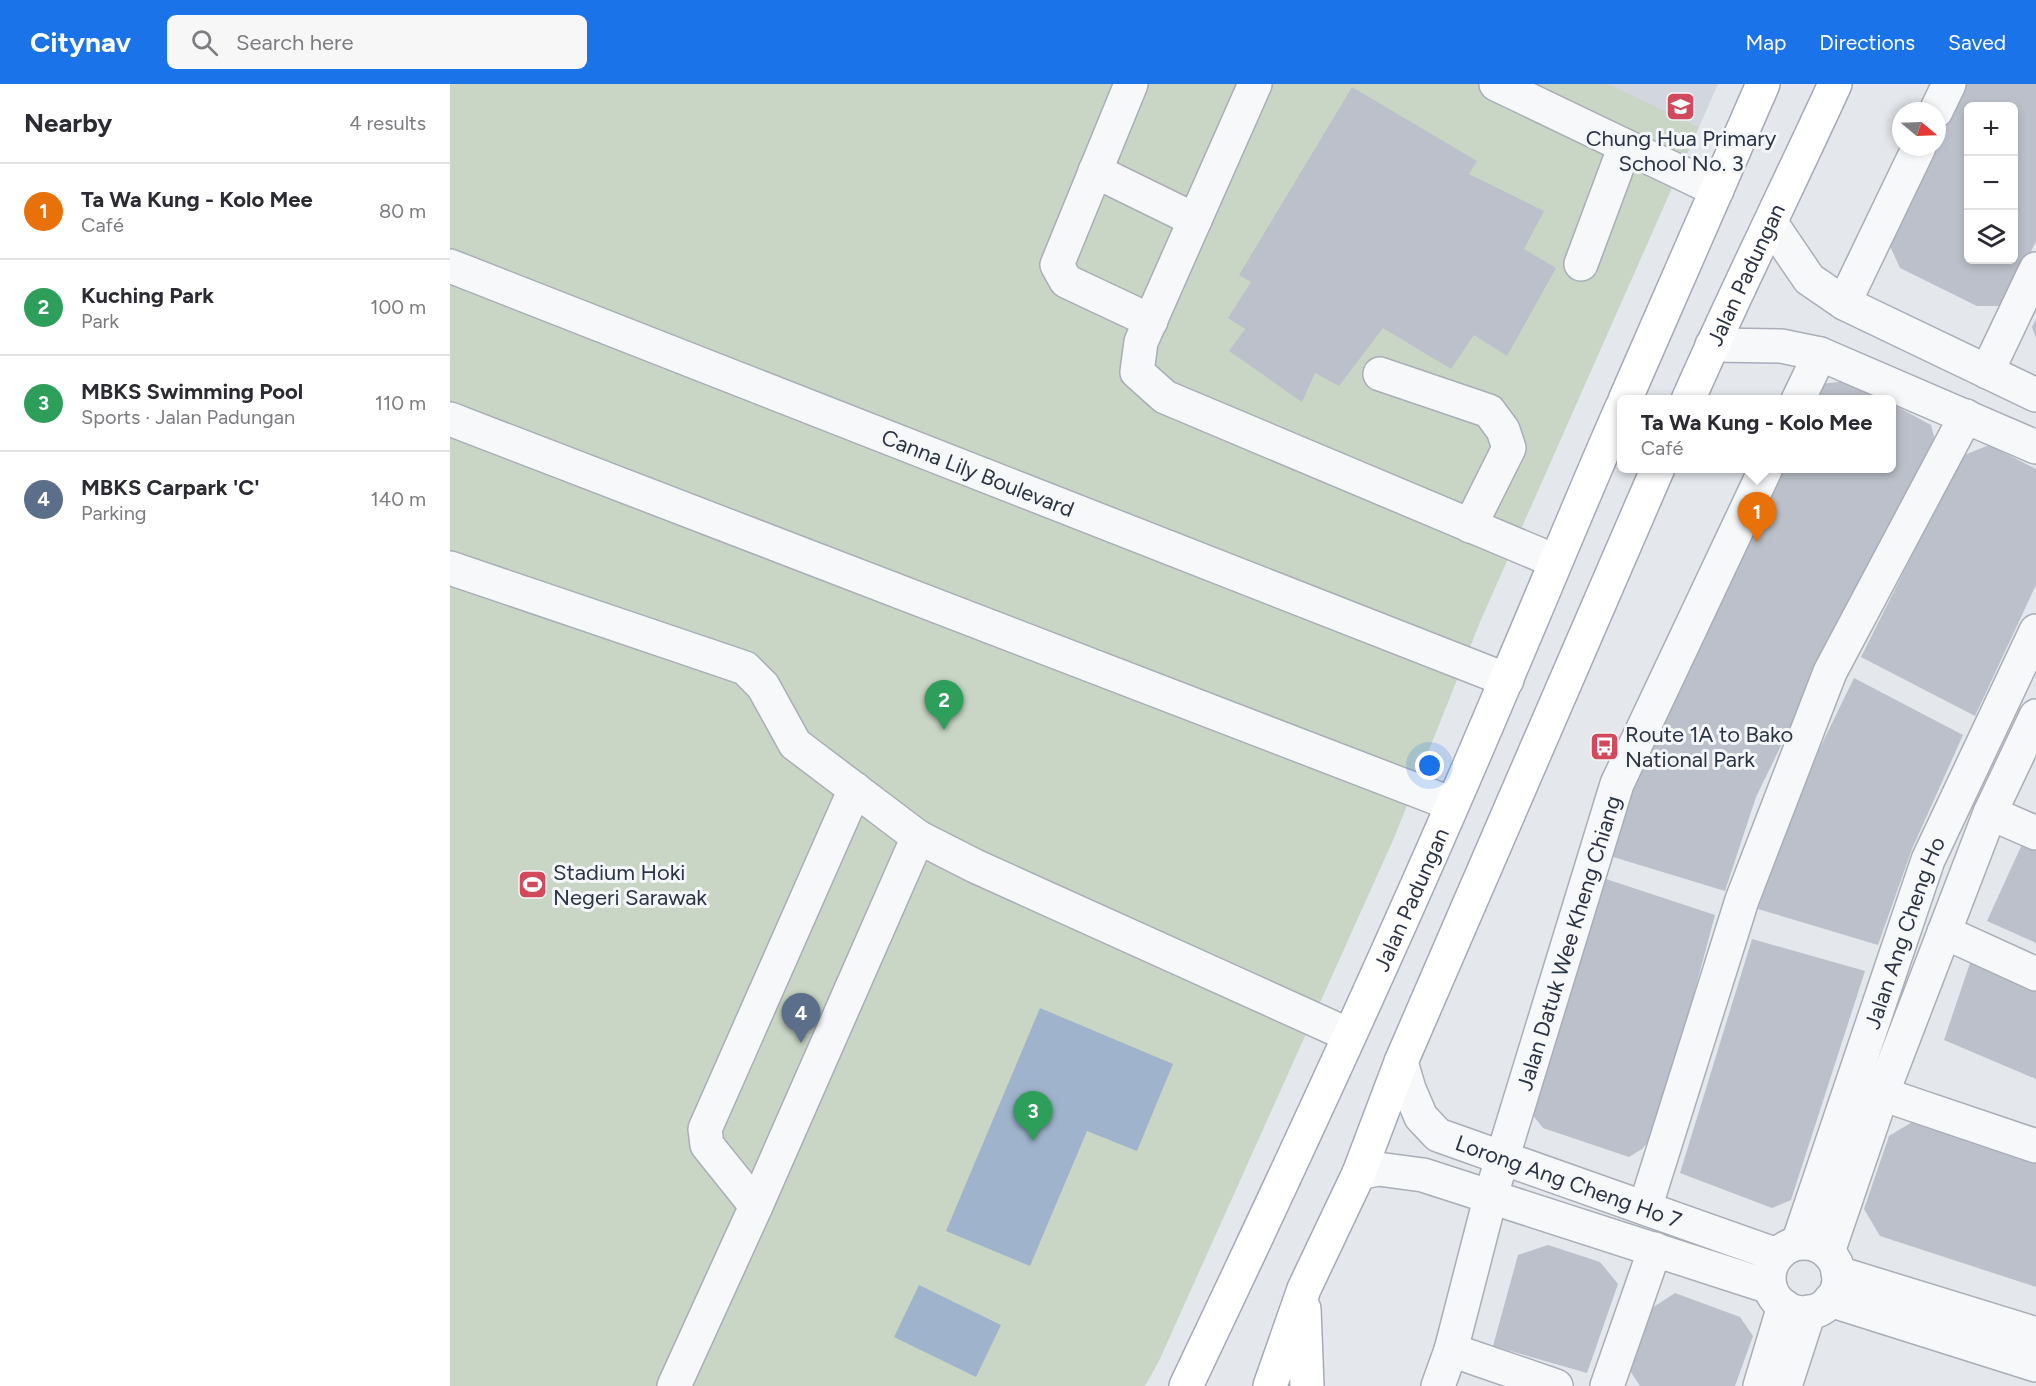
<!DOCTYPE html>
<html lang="en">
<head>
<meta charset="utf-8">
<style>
  :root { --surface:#fff; --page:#f7f7f7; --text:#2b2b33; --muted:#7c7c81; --line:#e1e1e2; --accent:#1a73e8 }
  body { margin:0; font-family:Figtree,sans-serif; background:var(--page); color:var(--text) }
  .controls { position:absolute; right:18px; top:18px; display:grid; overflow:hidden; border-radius:9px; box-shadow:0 3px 9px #0003 }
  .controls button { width:54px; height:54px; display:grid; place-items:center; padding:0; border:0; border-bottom:2px solid var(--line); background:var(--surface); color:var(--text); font:30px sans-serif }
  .compass { position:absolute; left:1442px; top:18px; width:54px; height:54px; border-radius:50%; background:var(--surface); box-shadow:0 3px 9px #0003; rotate:109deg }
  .you { position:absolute; left:980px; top:682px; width:21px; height:21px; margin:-15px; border:4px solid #fff; border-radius:50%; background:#1a73e8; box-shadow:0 0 0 9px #1a73e833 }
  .badge { display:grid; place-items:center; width:39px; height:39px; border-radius:50%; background:var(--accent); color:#fff; font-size:20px; font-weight:700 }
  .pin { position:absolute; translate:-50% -50px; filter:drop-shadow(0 2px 3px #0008) }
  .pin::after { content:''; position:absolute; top:32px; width:21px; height:18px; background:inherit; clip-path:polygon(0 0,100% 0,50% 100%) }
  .popup { position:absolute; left:1167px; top:311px; width:279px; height:78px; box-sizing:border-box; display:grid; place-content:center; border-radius:9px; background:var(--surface); filter:drop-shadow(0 2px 4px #0005); font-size:20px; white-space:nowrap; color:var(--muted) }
  .popup b { font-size:22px; color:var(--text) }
  .popup::after { content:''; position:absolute; left:50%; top:100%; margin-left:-12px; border:12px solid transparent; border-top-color:var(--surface) }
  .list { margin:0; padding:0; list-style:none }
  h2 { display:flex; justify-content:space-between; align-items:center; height:78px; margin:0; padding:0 24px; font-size:26px }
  h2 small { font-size:20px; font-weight:400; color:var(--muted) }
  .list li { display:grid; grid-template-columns:39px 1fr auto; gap:18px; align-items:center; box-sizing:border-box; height:96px; padding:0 24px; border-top:2px solid var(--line) }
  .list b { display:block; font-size:22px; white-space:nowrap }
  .list p { margin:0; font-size:20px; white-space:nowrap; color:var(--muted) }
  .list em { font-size:20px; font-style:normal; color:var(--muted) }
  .icon { flex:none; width:33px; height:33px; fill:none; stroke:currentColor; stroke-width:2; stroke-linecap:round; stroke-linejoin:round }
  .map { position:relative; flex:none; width:1586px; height:1302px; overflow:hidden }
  header { display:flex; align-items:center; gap:36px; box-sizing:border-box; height:84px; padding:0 30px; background:var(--accent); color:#fff }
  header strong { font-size:28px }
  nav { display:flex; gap:33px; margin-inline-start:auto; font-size:21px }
  .search { width:420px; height:54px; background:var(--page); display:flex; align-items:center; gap:15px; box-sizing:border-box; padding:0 21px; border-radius:9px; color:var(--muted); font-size:22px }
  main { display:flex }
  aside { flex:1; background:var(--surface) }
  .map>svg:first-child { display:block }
</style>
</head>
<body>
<header>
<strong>Citynav</strong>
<div class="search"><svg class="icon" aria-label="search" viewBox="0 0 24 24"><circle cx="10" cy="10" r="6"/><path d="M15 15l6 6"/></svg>Search here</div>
<nav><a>Map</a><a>Directions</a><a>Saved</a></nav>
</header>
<main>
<aside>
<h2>Nearby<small>4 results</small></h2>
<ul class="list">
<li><span class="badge" style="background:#e8710a">1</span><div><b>Ta Wa Kung - Kolo Mee</b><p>Café</p></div><em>80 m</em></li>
<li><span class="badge" style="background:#2e9e5b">2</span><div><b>Kuching Park</b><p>Park</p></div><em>100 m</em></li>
<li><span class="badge" style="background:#2e9e5b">3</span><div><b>MBKS Swimming Pool</b><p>Sports · Jalan Padungan</p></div><em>110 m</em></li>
<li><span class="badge" style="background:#5c6f8a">4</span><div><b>MBKS Carpark 'C'</b><p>Parking</p></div><em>140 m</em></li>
</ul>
</aside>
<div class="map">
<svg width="1586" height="1302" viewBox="0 0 1586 1302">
  <rect width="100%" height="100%" fill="#e4e7ec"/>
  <!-- built -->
  <path fill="#d2d6de" d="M1157 0H1268L1249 43Z"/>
  <!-- green -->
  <path fill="#c9d6c5" d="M0 0H1158L1249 43 1030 538 944 754 709 1277 695 1302H0Z"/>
  <!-- water -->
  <path fill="#9fb4cc" d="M590 924 723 980 687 1067 637 1047 580 1182 496 1147Z
    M469 1201 551 1241 526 1293 444 1253Z"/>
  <!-- building -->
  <path fill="#bbc0ca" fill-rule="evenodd" d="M1517 0H1586V157L1555 222H1527L1450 184 1439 160ZM1518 22H1564V176H1518Z
    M902 3 1027 77 1019 90 1094 127 1074 165 1106 184 1057 272 1024 251 1001 285 933 244 889 302 865 289 852 318 779 267 795 245 778 234 801 198 789 191Z
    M1586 235V254L1582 243Z
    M1398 297 1433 316H1362L1370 300Z
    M1442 320 1481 341 1487 364 1384 553 1306 713 1275 807 1160 772 1192 675 1328 384H1442Z
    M1539 361 1586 385V501L1525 632 1411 573 1512 372Z
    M1404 594 1513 651 1462 765 1428 861 1308 825 1346 713Z
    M1573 758 1586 764V859L1537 837Z
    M1156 795 1265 831 1207 1048 1192 1065 1179 1073 1093 1044 1081 1029 1108 950Z
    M1302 855 1415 887 1341 1116 1322 1124 1230 1089Z
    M1520 879 1586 907V995L1494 956Z
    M1464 1037 1586 1076V1203L1430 1152 1414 1125 1439 1052Z
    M1098 1161 1150 1178 1168 1200 1137 1289 1043 1262 1068 1171Z
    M1225 1209 1290 1233 1303 1252 1285 1302H1190L1179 1285 1199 1226Z"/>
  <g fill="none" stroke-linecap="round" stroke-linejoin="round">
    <defs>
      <g id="minor">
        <path d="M681 0 607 181 616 197 701 237"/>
        <path d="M805 0 691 258 687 288 715 313 1105 477"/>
        <path d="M1046 0 1267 106"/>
        <path d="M1486 27 1499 0"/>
        <path d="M645 87 745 136"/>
        <path d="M1321 139 1359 195 1394 219 1586 311"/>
        <path d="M1131 180 1175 62"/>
        <path id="s1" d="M0 182 1057 596"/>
        <path d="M1394 219 1469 63"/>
        <path d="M1262 261 1331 262 1370 270 1586 363"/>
        <path d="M1537 288 1586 185"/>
        <path d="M930 290 1039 327 1053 346 1059 364 1020 442"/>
        <path d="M1348 316 1370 270"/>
        <path d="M0 335 1002 720"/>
        <path d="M0 484 295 584 313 602 345 660 468 753 525 782 899 951"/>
        <path d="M1540 729 1586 749"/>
        <path d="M1494 848 1586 890"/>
        <path id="s2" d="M951 978 959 1005 971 1033 988 1051 1327 1171"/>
        <path d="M1432 1010 1586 1062"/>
        <path d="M909 1089 928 1085 973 1091 1320 1203"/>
        <path d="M306 1122 257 1061 255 1045 405 705"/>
        <path d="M1195 1124 1292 816 1380 588 1516 332"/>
        <path id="s3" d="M1348 1159 1478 776 1586 547"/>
        <circle cx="1354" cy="1194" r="35"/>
        <path d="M1378 1168 1432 1010 1540 729 1586 632"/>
        <path d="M1388 1189 1586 1250"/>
        <path d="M1380 1216 1586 1281"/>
        <path d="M1001 1266 1106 1302"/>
        <path d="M224 1302 306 1122 468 753"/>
        <path id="s4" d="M988 1302 1001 1266 1041 1111 1167 700 1316 384"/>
        <path d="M1157 1302 1205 1165"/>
        <path d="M1310 1302 1334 1222"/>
        <path d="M1335 1302 1359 1228"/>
      </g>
      <g id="major">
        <path d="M1175 316 1313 0"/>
        <path id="s5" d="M1238 316C1285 209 1337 105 1385 0"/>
        <path d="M854 1225 857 1302"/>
        <path id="s6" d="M736 1302C847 1069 956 834 1056 596 1095 505 1132 414 1172 323"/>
        <path d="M820 1302 854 1205 909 1089 951 978 1208 384"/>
      </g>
    </defs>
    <!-- minor casing -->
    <use href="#minor" stroke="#a9aeb7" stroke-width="36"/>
    <!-- major casing -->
    <use href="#major" stroke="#a3abb8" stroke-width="36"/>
    <!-- minor -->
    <use href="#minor" stroke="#f7f8fa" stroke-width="33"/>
    <!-- major -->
    <use href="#major" stroke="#fff" stroke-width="33"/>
  </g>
  <!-- icons -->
  <defs>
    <symbol id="school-square" viewBox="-11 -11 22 22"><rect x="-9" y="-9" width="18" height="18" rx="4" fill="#d1495b" stroke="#f4f6f9"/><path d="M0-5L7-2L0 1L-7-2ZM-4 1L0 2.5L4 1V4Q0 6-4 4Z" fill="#fff"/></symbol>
    <symbol id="bus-square" viewBox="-11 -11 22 22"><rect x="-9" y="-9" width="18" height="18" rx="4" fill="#d1495b" stroke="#f4f6f9"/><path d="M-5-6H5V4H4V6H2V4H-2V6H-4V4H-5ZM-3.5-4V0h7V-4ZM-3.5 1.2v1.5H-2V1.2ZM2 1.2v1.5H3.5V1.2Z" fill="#fff"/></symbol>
    <symbol id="stadium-square" viewBox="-11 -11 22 22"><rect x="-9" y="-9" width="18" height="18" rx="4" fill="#d1495b" stroke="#f4f6f9"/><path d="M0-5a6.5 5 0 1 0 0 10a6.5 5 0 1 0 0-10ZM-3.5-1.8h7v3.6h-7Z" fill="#fff"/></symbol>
  </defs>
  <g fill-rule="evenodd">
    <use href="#school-square" x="1214" y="6" width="33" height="33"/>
    <use href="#bus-square" x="1138" y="646" width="33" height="33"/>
    <use href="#stadium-square" x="66" y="784" width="33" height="33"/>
  </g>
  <g text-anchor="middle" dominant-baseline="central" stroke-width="6" stroke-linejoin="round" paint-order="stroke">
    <!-- poi labels -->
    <g font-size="22" fill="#2b3445" stroke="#f4f6f9" text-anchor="start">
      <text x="1231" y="54" text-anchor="middle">Chung Hua Primary<tspan x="1231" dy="25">School No. 3</tspan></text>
      <text x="1175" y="650">Route 1A to Bako<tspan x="1175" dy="25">National Park</tspan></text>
      <text x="103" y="788">Stadium Hoki<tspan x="103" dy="25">Negeri Sarawak</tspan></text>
    </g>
    <!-- street labels -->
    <g font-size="22" fill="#2b3445" stroke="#f4f6f9">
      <text stroke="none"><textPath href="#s5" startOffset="138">Jalan Padungan</textPath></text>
      <text stroke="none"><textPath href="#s1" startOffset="567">Canna Lily Boulevard</textPath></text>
      <text stroke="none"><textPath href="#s6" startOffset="536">Jalan Padungan</textPath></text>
      <text stroke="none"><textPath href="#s3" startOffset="328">Jalan Ang Cheng Ho</textPath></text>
      <text stroke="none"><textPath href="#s4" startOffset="462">Jalan Datuk Wee Kheng Chiang</textPath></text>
      <text stroke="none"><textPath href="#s2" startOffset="222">Lorong Ang Cheng Ho 7</textPath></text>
    </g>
  </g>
</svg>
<div class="controls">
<button>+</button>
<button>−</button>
<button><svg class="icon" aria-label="layers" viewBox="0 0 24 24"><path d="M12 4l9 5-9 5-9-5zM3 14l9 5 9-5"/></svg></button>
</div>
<svg class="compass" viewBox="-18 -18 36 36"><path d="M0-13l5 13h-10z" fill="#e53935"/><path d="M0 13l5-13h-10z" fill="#7c7c81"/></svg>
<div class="you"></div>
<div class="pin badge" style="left:1307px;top:458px;background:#e8710a">1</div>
<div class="popup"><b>Ta Wa Kung - Kolo Mee</b>Café</div>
<div class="pin badge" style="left:494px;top:646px;background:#2e9e5b">2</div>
<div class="pin badge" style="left:583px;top:1057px;background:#2e9e5b">3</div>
<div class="pin badge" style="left:351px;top:959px;background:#5c6f8a">4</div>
</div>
</main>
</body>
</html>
